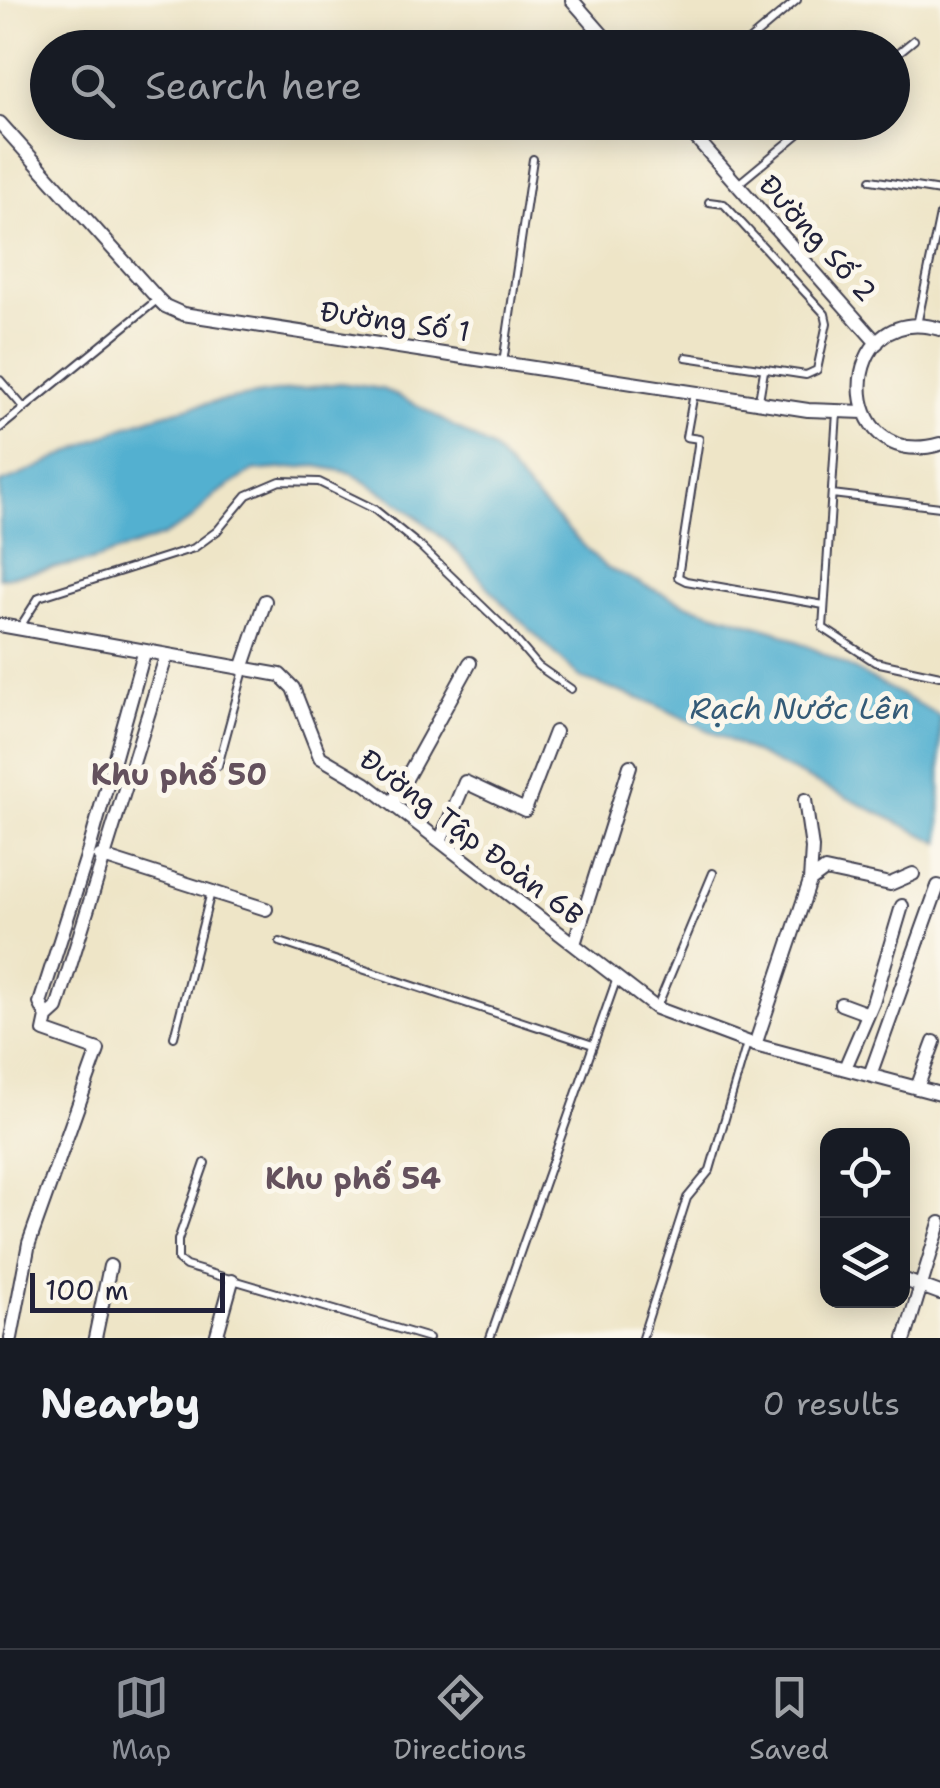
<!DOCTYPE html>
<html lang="en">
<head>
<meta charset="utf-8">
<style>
  :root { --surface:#171b24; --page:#242831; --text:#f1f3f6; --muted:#9ea1a6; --line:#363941; --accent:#8c9099 }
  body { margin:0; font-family:"Shantell Sans",sans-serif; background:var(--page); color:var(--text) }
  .controls { position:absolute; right:30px; bottom:30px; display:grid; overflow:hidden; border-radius:20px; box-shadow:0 5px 25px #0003 }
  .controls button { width:90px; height:90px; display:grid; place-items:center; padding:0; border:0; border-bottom:2px solid var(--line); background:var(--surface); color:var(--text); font:50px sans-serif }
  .scale { position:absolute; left:30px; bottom:25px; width:195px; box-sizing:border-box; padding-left:10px; border:5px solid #22223b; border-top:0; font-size:28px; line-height:35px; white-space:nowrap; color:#22223b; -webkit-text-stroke:8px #fbf7ec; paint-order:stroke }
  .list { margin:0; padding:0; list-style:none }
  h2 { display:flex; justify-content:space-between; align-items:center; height:130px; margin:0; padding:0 40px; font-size:42px }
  h2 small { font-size:32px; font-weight:400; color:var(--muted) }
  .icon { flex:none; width:55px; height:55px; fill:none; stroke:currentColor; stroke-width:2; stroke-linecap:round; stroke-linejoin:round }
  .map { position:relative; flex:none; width:940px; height:1338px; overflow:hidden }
  .search { position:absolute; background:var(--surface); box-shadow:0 5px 25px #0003; left:30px; right:30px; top:30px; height:110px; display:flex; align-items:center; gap:25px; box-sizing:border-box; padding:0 35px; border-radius:55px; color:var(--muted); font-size:38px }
  .sheet { height:310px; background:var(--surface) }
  nav { display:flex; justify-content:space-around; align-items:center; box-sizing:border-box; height:140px; border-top:2px solid var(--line); background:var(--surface); font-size:28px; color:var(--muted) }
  nav a { display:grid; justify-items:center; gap:5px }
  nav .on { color:var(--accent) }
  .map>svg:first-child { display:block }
</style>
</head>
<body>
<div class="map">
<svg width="940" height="1338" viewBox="0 0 940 1338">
  <rect width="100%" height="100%" fill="#fbf7ec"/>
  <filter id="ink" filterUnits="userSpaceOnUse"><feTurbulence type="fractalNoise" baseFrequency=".01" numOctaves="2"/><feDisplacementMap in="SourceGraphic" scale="20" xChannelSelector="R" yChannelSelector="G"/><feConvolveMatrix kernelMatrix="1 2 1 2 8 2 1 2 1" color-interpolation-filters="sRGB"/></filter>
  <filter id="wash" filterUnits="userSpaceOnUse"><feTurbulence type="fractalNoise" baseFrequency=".0048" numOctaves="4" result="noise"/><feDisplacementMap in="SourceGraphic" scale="40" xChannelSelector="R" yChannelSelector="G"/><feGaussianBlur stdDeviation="2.25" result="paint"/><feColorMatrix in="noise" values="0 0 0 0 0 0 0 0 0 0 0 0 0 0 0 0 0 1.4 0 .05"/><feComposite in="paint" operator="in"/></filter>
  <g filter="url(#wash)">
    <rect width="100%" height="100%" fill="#eee5c7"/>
    <!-- water -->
    <path fill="#52b0d0" stroke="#3a6986" stroke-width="2.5" d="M340 383 382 389 415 404 493 449 532 494 605 567 685 604 776 631 831 657 940 716V843L652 703 582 679 503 604 451 545 401 504 351 473 316 466 253 471 215 495 192 519 163 536 91 561 0 578V483C47 467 88 440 135 423 200 400 272 393 340 383Z"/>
  </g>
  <g filter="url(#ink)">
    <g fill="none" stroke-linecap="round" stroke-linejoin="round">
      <defs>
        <path id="service" d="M740 48 797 0
          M892 58 914 40
          M871 180 940 191
          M738 184 813 122
          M917 325 940 214
          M686 357 806 375 817 370 827 323 825 314 724 204 709 202
          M503 363 533 159
          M0 380 24 408
          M694 393 686 437 699 439 678 577 686 581 824 605
          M759 400 764 371
          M837 412 823 628 875 662 940 676
          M0 428 157 300
          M832 494 940 507
          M20 627 39 597 194 548 217 531 247 495 280 481 319 482 374 509 421 547 508 631 538 666 571 689
          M218 766 244 670
          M280 942 593 1045
          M657 1007 713 873
          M174 1037 211 892
          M205 1163 178 1240V1260L186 1266 429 1338
          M490 1338 617 978
          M642 1338 687 1198 710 1170 747 1043"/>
        <path id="minor" d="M572 0 614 48
          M682 122 877 343
          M0 123 158 299 165 306 183 314 808 410 864 412
          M940 329C835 299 833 474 940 444
          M0 625 280 675 293 688 320 757 366 784 656 1008 755 1045 940 1094
          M242 669 265 601
          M392 804 470 663
          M440 841 465 782 525 810 555 732
          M100 856 266 909
          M810 881 825 870 890 884 913 874
          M574 944 630 766
          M841 1004 868 1014
          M47 1017 40 1003 88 853 144 653
          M755 1045 810 881 812 848 805 800
          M845 1068 873 1003 902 906
          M870 1075 938 886
          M917 1088 934 1042
          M902 1279 940 1293
          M11 1338 29 1243 98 1050 44 1031 47 1017 57 1008 166 657
          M95 1338 110 1266
          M216 1338 232 1281
          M905 1338 940 1223"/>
      </defs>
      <!-- service casing -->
      <use href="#service" stroke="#413f50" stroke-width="10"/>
      <!-- minor casing -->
      <use href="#minor" stroke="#413f50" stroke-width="16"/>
      <!-- service -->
      <use href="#service" stroke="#fff" stroke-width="6"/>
      <!-- minor -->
      <use href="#minor" stroke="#fff" stroke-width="12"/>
    </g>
  </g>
  <g text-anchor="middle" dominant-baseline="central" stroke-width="10" stroke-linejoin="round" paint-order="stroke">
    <!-- street labels -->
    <g font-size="28" fill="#22223b" stroke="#fbf7ec">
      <text transform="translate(818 238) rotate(48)">Đường Số 2</text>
      <text transform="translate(395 321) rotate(8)">Đường Số 1</text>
      <text transform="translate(472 837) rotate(37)">Đường Tập Đoàn 6B</text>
    </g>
    <!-- water labels -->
    <g font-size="30" font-style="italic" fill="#355b77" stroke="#fbf7ec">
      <text x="800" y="708">Rạch Nước Lên</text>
    </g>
    <!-- neighbourhood labels -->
    <g font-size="30" font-weight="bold" fill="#64515d" stroke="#fbf7ec">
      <text x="179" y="774">Khu phố 50</text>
      <text x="353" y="1178">Khu phố 54</text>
    </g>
  </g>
</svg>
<div class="controls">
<button><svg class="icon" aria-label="locate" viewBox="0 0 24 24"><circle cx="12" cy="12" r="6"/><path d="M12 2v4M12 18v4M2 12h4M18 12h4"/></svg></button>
<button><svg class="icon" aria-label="layers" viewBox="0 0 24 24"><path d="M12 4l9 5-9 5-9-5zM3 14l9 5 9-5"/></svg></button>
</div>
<div class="scale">100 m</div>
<div class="search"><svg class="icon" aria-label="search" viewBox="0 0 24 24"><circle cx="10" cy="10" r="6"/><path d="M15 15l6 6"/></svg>Search here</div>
</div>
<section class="sheet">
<h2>Nearby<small>0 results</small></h2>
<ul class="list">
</ul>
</section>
<nav>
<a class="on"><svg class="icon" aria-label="map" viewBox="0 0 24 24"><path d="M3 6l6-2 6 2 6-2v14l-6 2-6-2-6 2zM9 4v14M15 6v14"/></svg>Map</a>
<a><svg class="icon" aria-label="directions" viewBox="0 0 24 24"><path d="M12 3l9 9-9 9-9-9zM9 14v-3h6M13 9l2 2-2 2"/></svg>Directions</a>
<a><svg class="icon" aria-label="saved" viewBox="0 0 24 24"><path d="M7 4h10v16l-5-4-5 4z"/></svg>Saved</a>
</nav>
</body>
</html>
